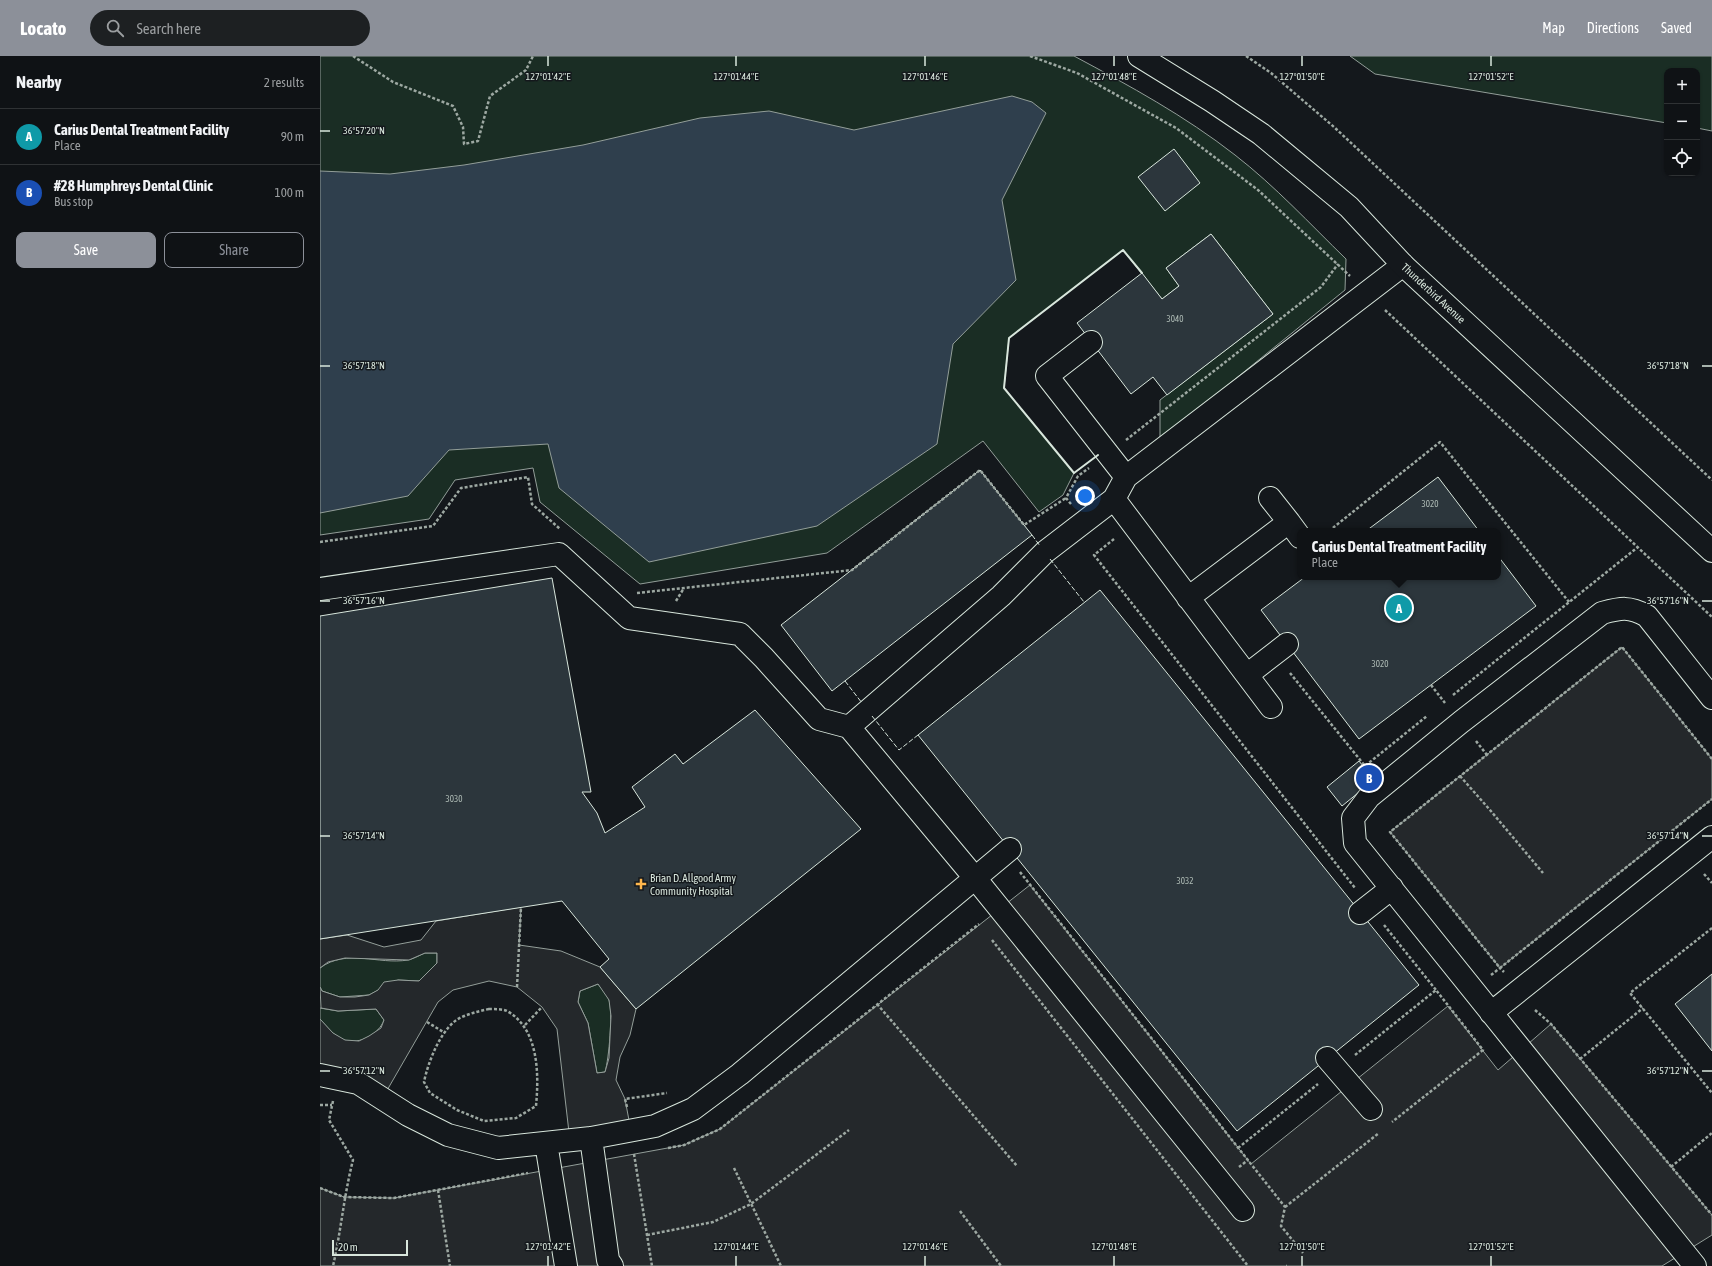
<!DOCTYPE html>
<html lang="en">
<head>
<meta charset="utf-8">
<style>
  :root { --surface:#0f1215; --page:#1d2022; --text:#f1f3f6; --muted:#9b9ea0; --line:#2f3234; --accent:#8c9099 }
  body { margin:0; font-family:"Asap Condensed",sans-serif; background:var(--page); color:var(--text) }
  .controls { position:absolute; right:12px; top:12px; display:grid; overflow:hidden; border-radius:8px; box-shadow:0 1px 3px #0004 }
  .controls button { width:36px; height:36px; display:grid; place-items:center; padding:0; border:0; border-bottom:1px solid var(--line); background:var(--surface); color:var(--text); font:20px sans-serif }
  .scale { position:absolute; left:12px; bottom:10px; width:76px; box-sizing:border-box; padding-left:4px; border:2px solid #d8e6dc; border-top:0; font-size:11px; line-height:14px; white-space:nowrap; color:#d8e6dc; -webkit-text-stroke:3px #14181c; paint-order:stroke }
  .you { position:absolute; left:765px; top:440px; width:14px; height:14px; margin:-10px; border:3px solid #fff; border-radius:50%; background:#1a73e8; box-shadow:0 0 0 6px #1a73e833 }
  .badge { display:grid; place-items:center; width:26px; height:26px; border-radius:50%; background:var(--accent); color:#fff; font-size:13px; font-weight:700 }
  .pin { position:absolute; translate:-50% -50%; border:2px solid #fff; box-shadow:0 1px 4px #0006 }
  .popup { position:absolute; left:977px; top:472px; width:204px; height:52px; box-sizing:border-box; display:grid; place-content:center; border-radius:8px; background:var(--surface); filter:drop-shadow(0 1px 3px #0005); font-size:13px; white-space:nowrap; color:var(--muted) }
  .popup b { font-size:15px; color:var(--text) }
  .popup::after { content:''; position:absolute; left:50%; top:100%; margin-left:-8px; border:8px solid transparent; border-top-color:var(--surface) }
  .list { margin:0; padding:0; list-style:none }
  h2 { display:flex; justify-content:space-between; align-items:center; height:52px; margin:0; padding:0 16px; font-size:17px }
  h2 small { font-size:13px; font-weight:400; color:var(--muted) }
  .list li { display:grid; grid-template-columns:26px 1fr auto; gap:12px; align-items:center; box-sizing:border-box; height:56px; padding:0 16px; border-top:1px solid var(--line) }
  .list b { display:block; font-size:15px; white-space:nowrap }
  .list p { margin:0; font-size:13px; white-space:nowrap; color:var(--muted) }
  .list em { font-size:13px; font-style:normal; color:var(--muted) }
  .actions { display:flex; gap:8px; padding:12px 16px }
  .actions a { flex:1; padding:9px 0; border:1px solid var(--accent); border-radius:8px; text-align:center; font-size:14px; color:var(--accent) }
  .actions .main { background:var(--accent); color:#fff }
  .icon { flex:none; width:22px; height:22px; fill:none; stroke:currentColor; stroke-width:2; stroke-linecap:round; stroke-linejoin:round }
  .map { position:relative; flex:none; width:1392px; height:1210px; overflow:hidden }
  header { display:flex; align-items:center; gap:24px; box-sizing:border-box; height:56px; padding:0 20px; background:var(--accent); color:#fff }
  header strong { font-size:19px }
  nav { display:flex; gap:22px; margin-inline-start:auto; font-size:14px }
  .search { width:280px; height:36px; background:var(--page); display:flex; align-items:center; gap:10px; box-sizing:border-box; padding:0 14px; border-radius:22px; color:var(--muted); font-size:15px }
  main { display:flex }
  aside { flex:1; background:var(--surface) }
  .map>svg:first-child { display:block }
</style>
</head>
<body>
<header>
<strong>Locato</strong>
<div class="search"><svg class="icon" aria-label="search" viewBox="0 0 24 24"><circle cx="10" cy="10" r="6"/><path d="M15 15l6 6"/></svg>Search here</div>
<nav><a>Map</a><a>Directions</a><a>Saved</a></nav>
</header>
<main>
<aside>
<h2>Nearby<small>2 results</small></h2>
<ul class="list">
<li><span class="badge" style="background:#0f9aa8">A</span><div><b>Carius Dental Treatment Facility</b><p>Place</p></div><em>90 m</em></li>
<li><span class="badge" style="background:#1a4fb4">B</span><div><b>#28 Humphreys Dental Clinic</b><p>Bus stop</p></div><em>100 m</em></li>
</ul>
<div class="actions"><a class="main">Save</a><a>Share</a></div>
</aside>
<div class="map">
<svg width="1392" height="1210" viewBox="0 0 1392 1210">
  <rect width="100%" height="100%" fill="#14181c"/>
  <!-- green -->
  <path fill="#1a2d24" stroke="#939e99" d="M0 0H754C810 30 865 60 915 99 955 130 990 168 1026 203L1025 234 840 384V344L953 258 891 178 846 212 859 230 842 243 803 194 689 282 684 332 754 417 743 439 719 456 663 385 507 497 320 528 220 446 213 412 135 424 109 463 0 479Z
    M1030 0H1392V75L1377 72V15H1347V67L1055 18Z
    M105 897H117V907L99 925 78 924 49 939 20 941 2 935 0 931V912C27 892 58 909 88 904 93 903 100 899 105 897Z
    M278 928C282 933 287 938 289 944 293 956 289 1003 285 1016L277 1017 268 967 258 946 260 935Z
    M0 952 18 955 56 953 64 964C59 978 40 989 24 984 14 980 7 971 0 963Z"/>
  <!-- parking -->
  <path fill="#24282b" stroke="#939e99" fill-rule="evenodd" d="M1302 591 1392 703V743L1180 912 1070 776Z
    M710 829 931 1108 1128 950 1178 1014 1231 968 1392 1159V1179L1342 1210H0V1132L24 1141 74 1142 364 1089 400 1073Z
    M201 851 199 889 241 895 280 911 316 953 310 979 300 1001 296 1024 305 1043 311 1075 250 1085 237 973 222 951 197 931 169 925 133 934 118 946 62 1043 0 1019V963L13 977 25 984 39 985 49 980 61 972 64 964 56 953 18 955 1 952 0 931 2 935 20 941H35L49 939 58 934 64 926 78 924 99 925 117 907V897H105L89 904 25 902 8 906 0 912V883L27 879 64 891 101 884 116 865ZM278 928 289 944 291 960 289 1002 285 1016 277 1017 268 967 258 946 260 935Z"/>
  <!-- water -->
  <path fill="#2f3f4d" stroke="#939e99" d="M692 40 712 46 726 57 682 144 696 224 633 288 617 388 497 470 329 506 239 432 228 388 129 394 88 440 0 457V115L70 118 144 109 263 89 380 62 449 55 534 74Z"/>
  <!-- building -->
  <path fill="#2c363c" stroke="#d8e6dc" d="M854 93 880 127 845 155 818 121Z
    M891 178 953 258 847 339 833 321 811 338 757 267 822 217 842 243 859 230 846 212Z
    M660 414 712 479 512 635 461 569Z
    M1118 421 1159 475H1046Z
    M1178 500 1216 550 1039 683 941 554 985 521H1178Z
    M232 522 271 736H262L277 757 285 777 325 751 312 731 355 698 363 708 435 654 541 773 316 953 280 911 289 903 242 845 0 883V560Z
    M780 534 1099 929 917 1075 598 679Z
    M1039 705 1054 724 1022 750 1007 731Z
    M1392 918V995L1355 948Z"/>
  <g fill="none" stroke-linecap="round" stroke-linejoin="round">
    <defs>
      <path id="minor" d="M771 286 727 320 806 421
        M794 443 951 651
        M969 466 980 481
        M0 533 239 498 309 562 420 578 444 602 499 663 529 671 655 822 923 1154
        M868 542 969 466 950 442
        M927 619 967 588
        M529 671 681 540 725 496 794 443 806 421 1083 209
        M1040 857 1072 832
        M1171 957 1392 781
        M1007 1002 1051 1053
        M0 1019 38 1027 88 1059 128 1079 178 1092 271 1082 335 1070 373 1053 420 1018 690 793
        M271 1082 288 1204 292 1210
        M226 1087 246 1210
        M1375 1210 1035 787 1033 762 1049 741 1141 666 1282 557C1301 552 1309 550 1327 560L1392 642"/>
      <g id="major">
        <path id="s1" d="M819 0 892 45 941 78 1029 151 1083 209 1392 495"/>
      </g>
    </defs>
    <!-- minor casing -->
    <use href="#minor" stroke="#d8e6dc" stroke-width="24"/>
    <!-- major casing -->
    <use href="#major" stroke="#d8e6dc" stroke-width="24"/>
    <!-- path -->
    <path stroke="#9da8a2" stroke-width="2.5" stroke-dasharray="3 2" stroke-linecap="butt" d="M33 0 73 26 133 50 143 71 144 88 158 85 170 40 206 14 213 0
      M710 0 757 17 856 72 938 134 1030 220
      M926 0 951 17 1014 71 1392 424
      M1065 254 1392 561
      M806 384 1001 231 1018 208
      M751 448 746 442 758 420 769 412
      M1009 475 1120 386 1249 546
      M794 483 774 499 1035 832
      M0 486 113 470 141 432 208 421 212 448 240 473
      M317 537 532 514 660 414 704 469 746 442
      M356 545 364 532
      M970 617 1045 710 1107 660
      M1111 629 1125 647
      M1133 639 1318 491
      M1156 685 1167 699
      M1392 703 1302 591 1070 776 1180 912 1392 743
      M1140 720 1170 754 1223 817
      M700 816 965 1151 961 1170 983 1197
      M1384 818 1392 827
      M1064 869 1116 934
      M1392 872 1310 937 1392 1037
      M672 884 928 1210
      M1171 919 1180 912 1184 916
      M197 931 201 851
      M557 948 697 1110
      M169 953C174 953 183 953 187 955 219 973 219 1018 216 1050L196 1062 164 1065 137 1054 110 1037 104 1026C108 1006 122 969 142 961 151 957 160 955 169 953Z
      M1215 954 1231 968 1392 1159
      M107 966 125 977
      M205 969 222 951
      M1035 999 1116 934 1163 994 1072 1066
      M1260 1003 1323 952
      M13 1045 9 1064 33 1104C24 1139 21 1175 13 1210
      M0 1049H12
      M307 1051 305 1043 347 1037
      M348 1092 364 1089 400 1073 659 868
      M918 1092 998 1028
      M314 1098 332 1210
      M919 1111 928 1104
      M1351 1111 1392 1077
      M414 1112 461 1210
      M0 1132 24 1141 74 1142 208 1117
      M118 1134 130 1210
      M965 1151 1059 1077
      M640 1155 681 1210
      M327 1179 393 1166 431 1148 529 1074
      M966 1210H967"/>
    <!-- minor -->
    <use href="#minor" stroke="#14181c" stroke-width="22"/>
    <!-- major -->
    <use href="#major" stroke="#14181c" stroke-width="22"/>
    <!-- fence -->
    <path stroke="#d8e6dc" stroke-width="1" stroke-dasharray="5 2" stroke-linecap="butt" d="M712 479 720 490
      M730 503 764 546
      M525 625 542 647
      M552 660 579 694 598 679"/>
    <!-- wall -->
    <path stroke="#d8e6dc" stroke-width="2" d="M778 399 754 417 684 332 689 282 803 194 822 217"/>
  </g>
  <!-- ticks -->
  <path fill="none" stroke="#d8e6dc" stroke-width="1.5" d="M228 0V10M416 0V10M605 0V10M794 0V10M982 0V10M1171 0V10M0 75H10M0 310H10M1382 310H1392M0 545H10M1382 545H1392M0 780H10M1382 780H1392M0 1015H10M1382 1015H1392M228 1200V1210M416 1200V1210M605 1200V1210M794 1200V1210M982 1200V1210M1171 1200V1210"/>
  <!-- markers -->
  <path fill="#ffb74d" stroke="#14181c" stroke-width="1.5" d="M319 822h4v4h4v4h-4v4h-4v-4h-4v-4h4z"/>
  <g text-anchor="middle" dominant-baseline="central" stroke-width="3" stroke-linejoin="round" paint-order="stroke">
    <!-- number labels -->
    <g font-size="9" fill="#adbab4">
      <text x="855" y="263">3040</text>
      <text x="1110" y="448">3020</text>
      <text x="1060" y="608">3020</text>
      <text x="134" y="743">3030</text>
      <text x="865" y="825">3032</text>
    </g>
    <!-- street labels -->
    <g font-size="11" fill="#d8e6dc" stroke="#14181c">
      <text stroke="none"><textPath href="#s1" startOffset="380">Thunderbird Avenue</textPath></text>
    </g>
    <!-- poi labels -->
    <g font-size="11" fill="#d8e6dc" stroke="#14181c" text-anchor="start">
      <text x="330" y="822">Brian D. Allgood Army<tspan x="330" dy="13">Community Hospital</tspan></text>
    </g>
  </g>
  <g font-size="10" text-anchor="middle" fill="#d8e6dc" stroke="#14181c" stroke-width="3" stroke-linejoin="round" paint-order="stroke">
    <text x="228" y="24">127°01'42"E</text>
    <text x="416" y="24">127°01'44"E</text>
    <text x="605" y="24">127°01'46"E</text>
    <text x="794" y="24">127°01'48"E</text>
    <text x="982" y="24">127°01'50"E</text>
    <text x="1171" y="24">127°01'52"E</text>
    <text x="44" y="78">36°57'20"N</text>
    <text x="44" y="313">36°57'18"N</text>
    <text x="1348" y="313">36°57'18"N</text>
    <text x="44" y="548">36°57'16"N</text>
    <text x="1348" y="548">36°57'16"N</text>
    <text x="44" y="783">36°57'14"N</text>
    <text x="1348" y="783">36°57'14"N</text>
    <text x="44" y="1018">36°57'12"N</text>
    <text x="1348" y="1018">36°57'12"N</text>
    <text x="228" y="1194">127°01'42"E</text>
    <text x="416" y="1194">127°01'44"E</text>
    <text x="605" y="1194">127°01'46"E</text>
    <text x="794" y="1194">127°01'48"E</text>
    <text x="982" y="1194">127°01'50"E</text>
    <text x="1171" y="1194">127°01'52"E</text>
  </g>
</svg>
<div class="controls">
<button>+</button>
<button>−</button>
<button><svg class="icon" aria-label="locate" viewBox="0 0 24 24"><circle cx="12" cy="12" r="6"/><path d="M12 2v4M12 18v4M2 12h4M18 12h4"/></svg></button>
</div>
<div class="scale">20 m</div>
<div class="you"></div>
<div class="pin badge" style="left:1079px;top:552px;background:#0f9aa8">A</div>
<div class="popup"><b>Carius Dental Treatment Facility</b>Place</div>
<div class="pin badge" style="left:1049px;top:722px;background:#1a4fb4">B</div>
</div>
</main>
</body>
</html>
